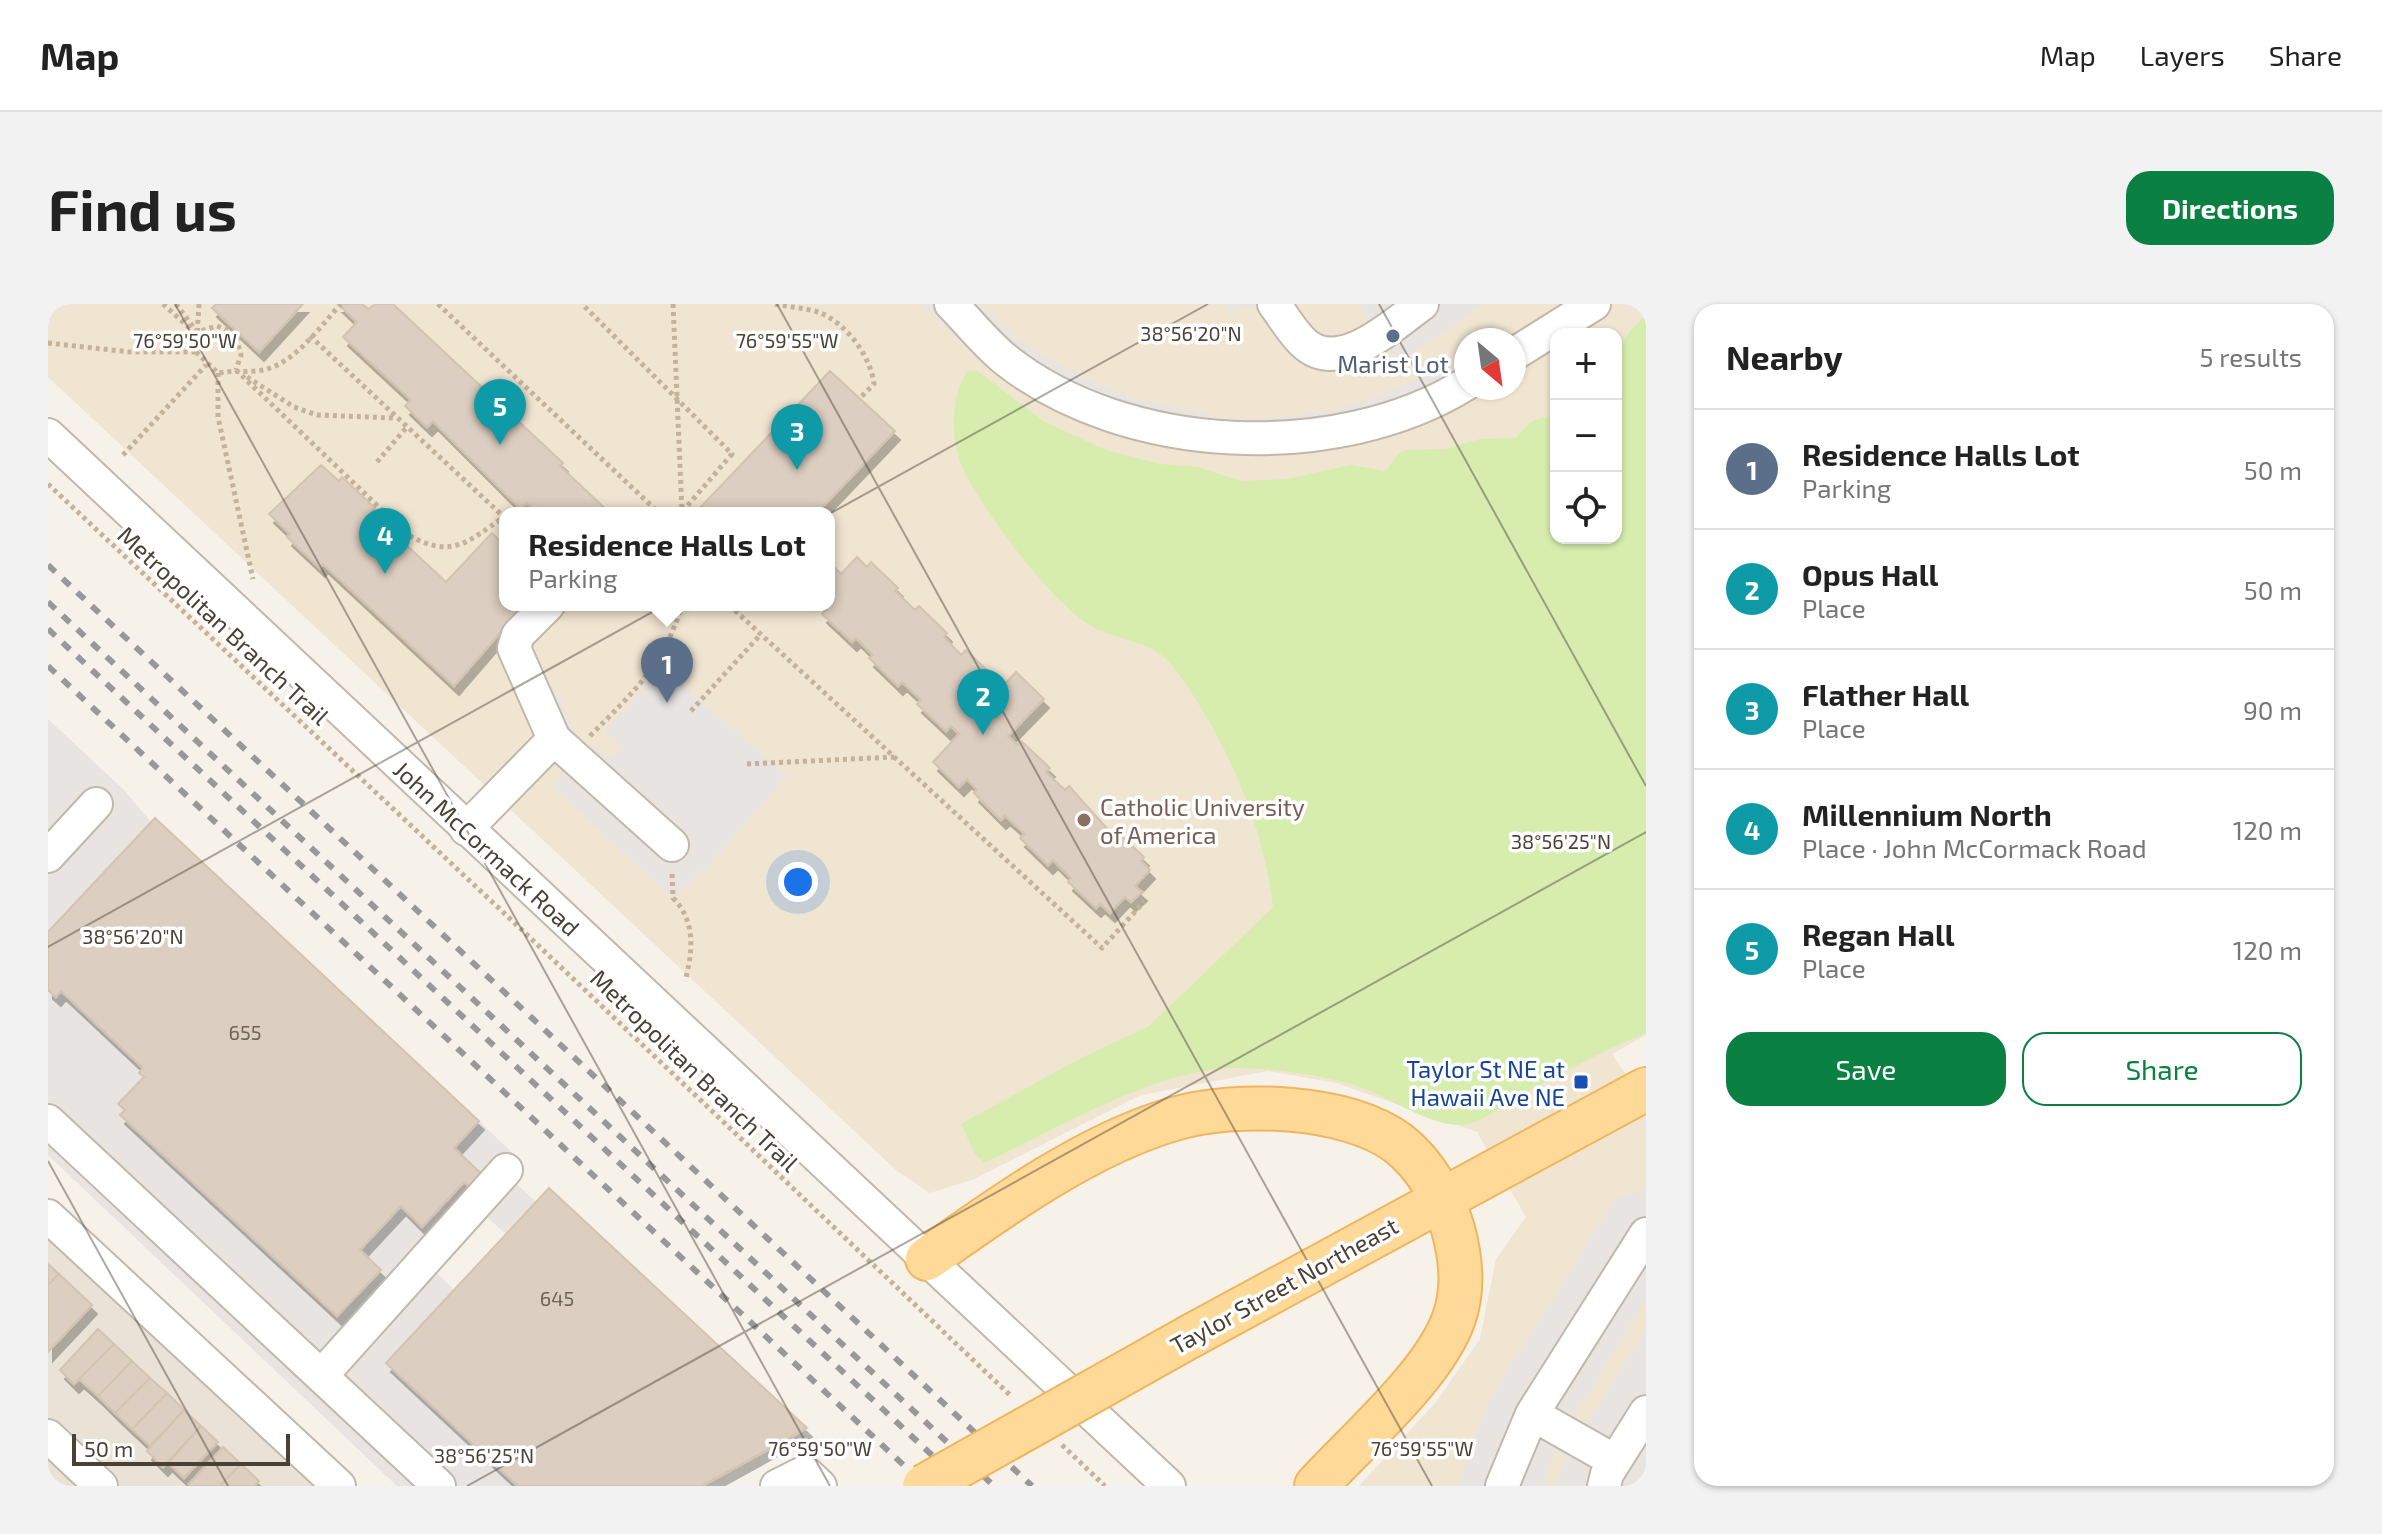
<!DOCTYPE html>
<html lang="en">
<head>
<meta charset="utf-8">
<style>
  :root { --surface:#fff; --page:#f2f2f2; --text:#222; --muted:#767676; --line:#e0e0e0; --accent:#0b8043 }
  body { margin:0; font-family:"Exo 2",sans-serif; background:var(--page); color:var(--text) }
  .controls { position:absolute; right:24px; top:24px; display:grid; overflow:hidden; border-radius:16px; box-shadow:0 2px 6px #0004 }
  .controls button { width:72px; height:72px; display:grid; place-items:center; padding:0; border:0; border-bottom:2px solid var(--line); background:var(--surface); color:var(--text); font:40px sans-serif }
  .compass { position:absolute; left:1406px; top:24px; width:72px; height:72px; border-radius:50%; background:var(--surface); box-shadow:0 2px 6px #0004; rotate:151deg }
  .scale { position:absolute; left:24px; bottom:20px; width:218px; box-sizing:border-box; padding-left:8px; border:4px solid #4a4136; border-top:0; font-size:22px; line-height:28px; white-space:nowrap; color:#4a4136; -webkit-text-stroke:6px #fff; paint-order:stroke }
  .you { position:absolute; left:750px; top:578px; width:28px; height:28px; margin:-20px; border:6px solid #fff; border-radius:50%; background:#1a73e8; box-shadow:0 0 0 12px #1a73e833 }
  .badge { display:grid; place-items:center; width:52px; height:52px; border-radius:50%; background:var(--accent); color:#fff; font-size:26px; font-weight:700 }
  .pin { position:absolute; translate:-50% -66px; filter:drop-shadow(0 2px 4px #0008) }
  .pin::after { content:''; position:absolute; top:42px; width:28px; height:24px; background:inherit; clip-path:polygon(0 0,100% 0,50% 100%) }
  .popup { position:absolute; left:451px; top:203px; width:336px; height:104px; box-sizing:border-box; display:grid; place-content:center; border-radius:16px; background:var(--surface); filter:drop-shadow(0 2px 6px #0005); font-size:26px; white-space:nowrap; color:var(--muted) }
  .popup b { font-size:30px; color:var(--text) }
  .popup::after { content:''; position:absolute; left:50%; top:100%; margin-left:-16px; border:16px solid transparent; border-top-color:var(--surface) }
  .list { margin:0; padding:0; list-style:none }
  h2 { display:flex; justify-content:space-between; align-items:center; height:104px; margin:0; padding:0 32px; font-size:34px }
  h2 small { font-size:26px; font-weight:400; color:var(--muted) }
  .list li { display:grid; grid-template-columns:52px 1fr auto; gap:24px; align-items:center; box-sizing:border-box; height:120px; padding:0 32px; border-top:2px solid var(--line) }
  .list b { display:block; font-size:30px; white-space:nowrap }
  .list p { margin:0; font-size:26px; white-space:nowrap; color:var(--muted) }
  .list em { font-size:26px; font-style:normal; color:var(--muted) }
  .actions { display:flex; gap:16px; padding:24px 32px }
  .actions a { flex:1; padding:18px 0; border:2px solid var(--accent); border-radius:24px; text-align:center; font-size:28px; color:var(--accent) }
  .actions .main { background:var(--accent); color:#fff }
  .icon { flex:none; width:44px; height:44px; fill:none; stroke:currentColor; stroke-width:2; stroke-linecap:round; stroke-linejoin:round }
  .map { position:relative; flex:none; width:1598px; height:1182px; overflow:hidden; border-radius:24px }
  header { display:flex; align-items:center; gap:48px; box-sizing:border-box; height:112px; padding:0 40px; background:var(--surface); border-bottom:2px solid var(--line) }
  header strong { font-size:38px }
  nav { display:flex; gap:44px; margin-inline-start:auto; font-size:28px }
  .intro { display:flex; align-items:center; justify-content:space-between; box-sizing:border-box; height:192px; padding:0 48px }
  h1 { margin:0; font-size:56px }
  .button { padding:20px 36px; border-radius:24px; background:var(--accent); color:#fff; font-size:28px; font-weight:700 }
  main { display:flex; gap:48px; padding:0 48px }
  aside { flex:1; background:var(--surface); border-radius:24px; box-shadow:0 2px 6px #0004 }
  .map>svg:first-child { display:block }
</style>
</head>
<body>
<header>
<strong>Map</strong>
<nav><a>Map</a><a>Layers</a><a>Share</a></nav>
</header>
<div class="intro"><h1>Find us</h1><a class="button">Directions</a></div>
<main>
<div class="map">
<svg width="1598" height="1182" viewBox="0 0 1598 1182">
  <defs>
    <filter id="shadow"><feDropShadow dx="5" dy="9" stdDeviation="0" flood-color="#0004"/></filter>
  </defs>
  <rect width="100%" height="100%" fill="#f6f1e9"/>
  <!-- residential -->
  <path fill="#eae2d6" d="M0 912 275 1182H0Z"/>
  <!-- education -->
  <path fill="#f0e5d1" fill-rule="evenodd" d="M0 0H1598V731L1564 750 1598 800V1182H1311L1388 1098 1432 1035 1448 955 1478 913 1429 828 1288 779 1220 767 1093 791 924 876 882 889 848 866 0 73ZM1508 30H1568V234H1508ZM1418 36H1466V84H1418ZM457 209H781V301H457Z"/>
  <!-- green -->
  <path fill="#d6edae" d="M1598 11V729C1554 747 1514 769 1473 791 1457 800 1437 817 1419 820 1387 827 1334 788 1300 779 1264 770 1223 764 1186 764 1110 764 1006 826 937 859L927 850 913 820 1029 756 1101 722 1225 603C1216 521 1176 430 1126 364 1104 334 1071 339 1042 321 1003 298 936 208 916 167 902 138 902 94 919 67L928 66 997 118 1058 146 1112 160 1150 163 1193 177 1239 175 1302 161 1338 167 1350 150 1359 146 1397 145 1432 135 1468 134C1481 118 1486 112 1508 113V234H1568V101C1582 84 1571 78 1569 59 1567 41 1586 22 1598 11Z"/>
  <!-- parking -->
  <path fill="#e7e4e1" d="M875 0H887L939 53 1128 135 1127 146 1039 121 964 81 936 62Z
    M917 0H931L970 36 1030 72 1083 94 1174 114 1215 115 1277 108 1322 96 1418 53V66L1329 104 1192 126 1072 102 1001 67 962 42Z
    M1176 0H1242L1264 30 1276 37 1297 33 1320 16 1313 0H1435L1352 59 1339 40 1285 65 1268 64 1252 56 1239 45 1209 4 1197 1 1182 9Z
    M489 301H519L488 334 484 342 485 357 511 393 526 428 537 441 561 452 575 447 557 426 614 364 739 472 662 559 625 594 504 482 514 470 510 462 498 464 474 445 483 435V422L448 346Z
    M0 415 75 485 103 518 0 628Z
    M0 686 8 693 13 687 95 764 96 773 71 800 77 806 72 812 209 940 332 966 312 946 353 902 374 922 416 878 425 886 406 844 431 817 474 858 461 873 488 898 458 930 440 914 389 969 406 986 338 1059 468 1182H349L0 851Z
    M1598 886V996L1527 1111V1119L1532 1123 1539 1120 1598 1025V1182H1509L1518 1154 1512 1147 1506 1149 1494 1182H1410L1440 1098 1568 894Z"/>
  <!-- building -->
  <path fill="#dccec0" stroke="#d4c3af" stroke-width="2" filter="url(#shadow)" d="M168 0H255L211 48 164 4Z
    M290 0H314L320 5 328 0H345L515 159 512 162 562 209H489L479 199 473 205 385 117 379 123 357 102 363 96 295 33 309 18Z
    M782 67 847 127 769 209H656L651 205Z
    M273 161 291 177 294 173 327 204 323 208 398 278 444 229 457 242V301H476L406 382 275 260 272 264 239 233 242 230 221 210Z
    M809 253 819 263 823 258 850 284 847 287 867 306 871 302 899 329 896 333 913 351 918 346 946 373 943 377 951 386 968 368 996 395 960 432 969 441 973 437 1002 464 998 468 1017 486 1021 482 1064 530 1067 526 1096 553 1093 557 1102 566 1087 582 1094 588 1083 598 1077 593 1062 609 1052 600 1048 604 1020 578 1023 574 1005 556 1000 561 972 534 977 530 957 512 953 516 926 489 929 486 919 475 911 483 885 458 911 430 903 422 898 427 869 400 873 396 854 378 850 382 821 354 825 351 808 334 804 338 774 310 778 306 772 301H781V270L787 264 793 270Z
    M107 514 431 817 406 844 437 873 425 886 416 878 374 923 353 902 312 946 333 966 289 1012 72 811 77 806 70 800 96 773 91 769 95 764 13 687 8 693 0 686V628Z
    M501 884 759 1124 654 1182H470L338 1059Z
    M0 960 11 970 0 981Z
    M11 970 44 1001 0 1048V981Z
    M50 1025 66 1040 26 1080 12 1066Z
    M66 1040 84 1057 50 1092 31 1075Z
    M84 1057 102 1074 67 1109 50 1092Z
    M102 1074 119 1089 84 1125 67 1109Z
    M119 1089 136 1106 102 1142 84 1125Z
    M136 1106 153 1122 115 1163 99 1147Z
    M153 1122 170 1138 136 1174 120 1159Z
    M175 1143 193 1160 172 1182H143L141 1180Z
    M193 1160 211 1177 206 1182H172Z"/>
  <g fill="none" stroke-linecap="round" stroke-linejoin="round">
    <defs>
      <path id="minor" d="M903 0C921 18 938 40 958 56 1078 151 1289 160 1418 80
        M1226 0C1236 13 1245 30 1257 40 1292 71 1346 20 1374 0
        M1466 50 1546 0
        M0 131 1121 1182
        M500 301 470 331 466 344 506 435 624 541
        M418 525 506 435
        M0 552 48 500
        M0 817 391 1182
        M0 912 291 1182
        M273 1072 458 866
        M1484 1110 1567 1157
        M0 1132 53 1182
        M729 1182 757 1168 772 1182
        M1454 1182 1484 1110 1598 930
        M1556 1182 1559 1170 1598 1108"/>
      <path id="major" d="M879 955C952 903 1040 840 1126 815 1187 797 1297 800 1350 839 1377 860 1396 893 1405 925 1413 954 1416 986 1406 1014 1387 1070 1309 1137 1268 1182
        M1141 1033 1598 785"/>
    </defs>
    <!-- minor casing -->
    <use href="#minor" stroke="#c2b8aa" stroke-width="36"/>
    <!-- major casing -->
    <use href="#major" stroke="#efb65e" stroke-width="46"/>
    <!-- path -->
    <path stroke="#c5b29a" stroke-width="5" stroke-dasharray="4 4" stroke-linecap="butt" d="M115 0 146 28
      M128 0 149 28 169 22 187 29 193 51 188 66
      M151 0 148 48 170 69C185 66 200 69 215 66 248 59 271 23 293 0
      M390 0 611 209 634 208 684 150 534 0
      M625 0 634 208
      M727 0C741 3 757 4 770 8 798 18 823 53 826 80L811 95
      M262 32 457 214
      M0 39 82 48H148
      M188 66 360 231C404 255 418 239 456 213
      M170 69V113L205 275
      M199 73 246 103 269 111 346 114
      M75 151 158 61
      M329 158 358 124
      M0 180 474 626 964 1093
      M681 301 1054 644 1096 598
      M643 407 713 330
      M542 432C586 387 615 363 634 301
      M699 460 846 453
      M624 570 625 594C648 617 645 648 637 677
      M1014 1141 1057 1182"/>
    <!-- minor -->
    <use href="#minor" stroke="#fff" stroke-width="32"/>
    <!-- major -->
    <use href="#major" stroke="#ffd998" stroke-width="42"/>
    <!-- rail -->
    <path stroke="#989898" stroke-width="6" stroke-dasharray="10 10" stroke-linecap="butt" d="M0 261 984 1182
      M0 298 946 1182
      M0 325 917 1182
      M0 362 878 1182"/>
    <defs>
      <path id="major-bridge" d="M876 1182 1141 1033"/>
    </defs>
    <!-- major-bridge casing -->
    <use href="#major-bridge" stroke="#efb65e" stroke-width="46" stroke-linecap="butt"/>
    <!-- major-bridge -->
    <use href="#major-bridge" stroke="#ffd998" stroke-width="42"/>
  </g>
  <!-- ticks -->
  <path fill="none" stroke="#4a4136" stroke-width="2" stroke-opacity="0.45" d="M127 0 782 1182M729 0 1384 1182M1331 0 1598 482M0 643 1160 0M0 857 180 1182M419 1182 1598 528"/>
  <!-- markers -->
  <circle fill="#5c6f8a" stroke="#fff" stroke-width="3" cx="1345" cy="32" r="8"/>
  <circle fill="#8d6e63" stroke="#fff" stroke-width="3" cx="1036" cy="516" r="8"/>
  <rect fill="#1a4fb4" stroke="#fff" stroke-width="3" x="1525" y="770" width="16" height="16" rx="4"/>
  <g text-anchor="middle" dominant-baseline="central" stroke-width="7" stroke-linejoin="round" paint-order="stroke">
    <!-- number labels -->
    <g font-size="20" fill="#6e6458">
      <text x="197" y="728">655</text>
      <text x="509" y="994">645</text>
    </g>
    <!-- service labels -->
    <g font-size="24" fill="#4e5e75" stroke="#fff">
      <text x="1345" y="59">Marist Lot</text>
    </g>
    <!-- street labels -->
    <g font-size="24" fill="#4a4136" stroke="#fff">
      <text transform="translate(176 321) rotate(43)">Metropolitan Branch Trail</text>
      <text transform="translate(439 544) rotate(43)">John McCormack Road</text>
      <text transform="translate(647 766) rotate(44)">Metropolitan Branch Trail</text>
      <text transform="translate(1236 981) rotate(-29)">Taylor Street Northeast</text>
    </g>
    <!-- education labels -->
    <g font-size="24" fill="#785e54" stroke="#fff" text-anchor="start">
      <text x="1052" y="502">Catholic University<tspan x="1052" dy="28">of America</tspan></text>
    </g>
    <!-- transit labels -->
    <g font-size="24" fill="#164399" stroke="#fff" text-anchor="end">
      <text x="1517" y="764">Taylor St NE at<tspan x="1517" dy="28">Hawaii Ave NE</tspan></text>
    </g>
  </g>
  <g font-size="20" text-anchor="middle" fill="#4a4136" stroke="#fff" stroke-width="7" stroke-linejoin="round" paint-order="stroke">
    <text x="1143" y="37">38°56'20"N</text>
    <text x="137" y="44">76°59'50"W</text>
    <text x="739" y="44">76°59'55"W</text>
    <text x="1513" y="545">38°56'25"N</text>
    <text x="85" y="640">38°56'20"N</text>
    <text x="772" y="1152">76°59'50"W</text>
    <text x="1374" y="1152">76°59'55"W</text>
    <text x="436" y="1159">38°56'25"N</text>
  </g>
</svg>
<div class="controls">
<button>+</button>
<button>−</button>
<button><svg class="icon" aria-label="locate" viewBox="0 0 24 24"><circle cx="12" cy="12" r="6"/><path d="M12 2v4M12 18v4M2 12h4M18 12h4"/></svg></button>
</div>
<svg class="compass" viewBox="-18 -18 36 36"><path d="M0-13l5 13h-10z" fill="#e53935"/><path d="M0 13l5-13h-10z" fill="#767676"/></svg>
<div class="scale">50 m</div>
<div class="you"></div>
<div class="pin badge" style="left:619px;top:399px;background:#5c6f8a">1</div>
<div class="popup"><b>Residence Halls Lot</b>Parking</div>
<div class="pin badge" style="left:935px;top:431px;background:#0f9aa8">2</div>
<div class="pin badge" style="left:749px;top:166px;background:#0f9aa8">3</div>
<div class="pin badge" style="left:337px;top:270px;background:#0f9aa8">4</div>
<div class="pin badge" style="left:452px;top:141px;background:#0f9aa8">5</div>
</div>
<aside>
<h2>Nearby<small>5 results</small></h2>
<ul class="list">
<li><span class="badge" style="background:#5c6f8a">1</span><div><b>Residence Halls Lot</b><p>Parking</p></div><em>50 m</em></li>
<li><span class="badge" style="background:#0f9aa8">2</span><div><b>Opus Hall</b><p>Place</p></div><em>50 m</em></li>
<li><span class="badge" style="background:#0f9aa8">3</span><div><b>Flather Hall</b><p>Place</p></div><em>90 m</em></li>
<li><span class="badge" style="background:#0f9aa8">4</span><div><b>Millennium North</b><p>Place · John McCormack Road</p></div><em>120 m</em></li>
<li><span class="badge" style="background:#0f9aa8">5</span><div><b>Regan Hall</b><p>Place</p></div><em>120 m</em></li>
</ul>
<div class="actions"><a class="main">Save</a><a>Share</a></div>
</aside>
</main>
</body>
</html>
